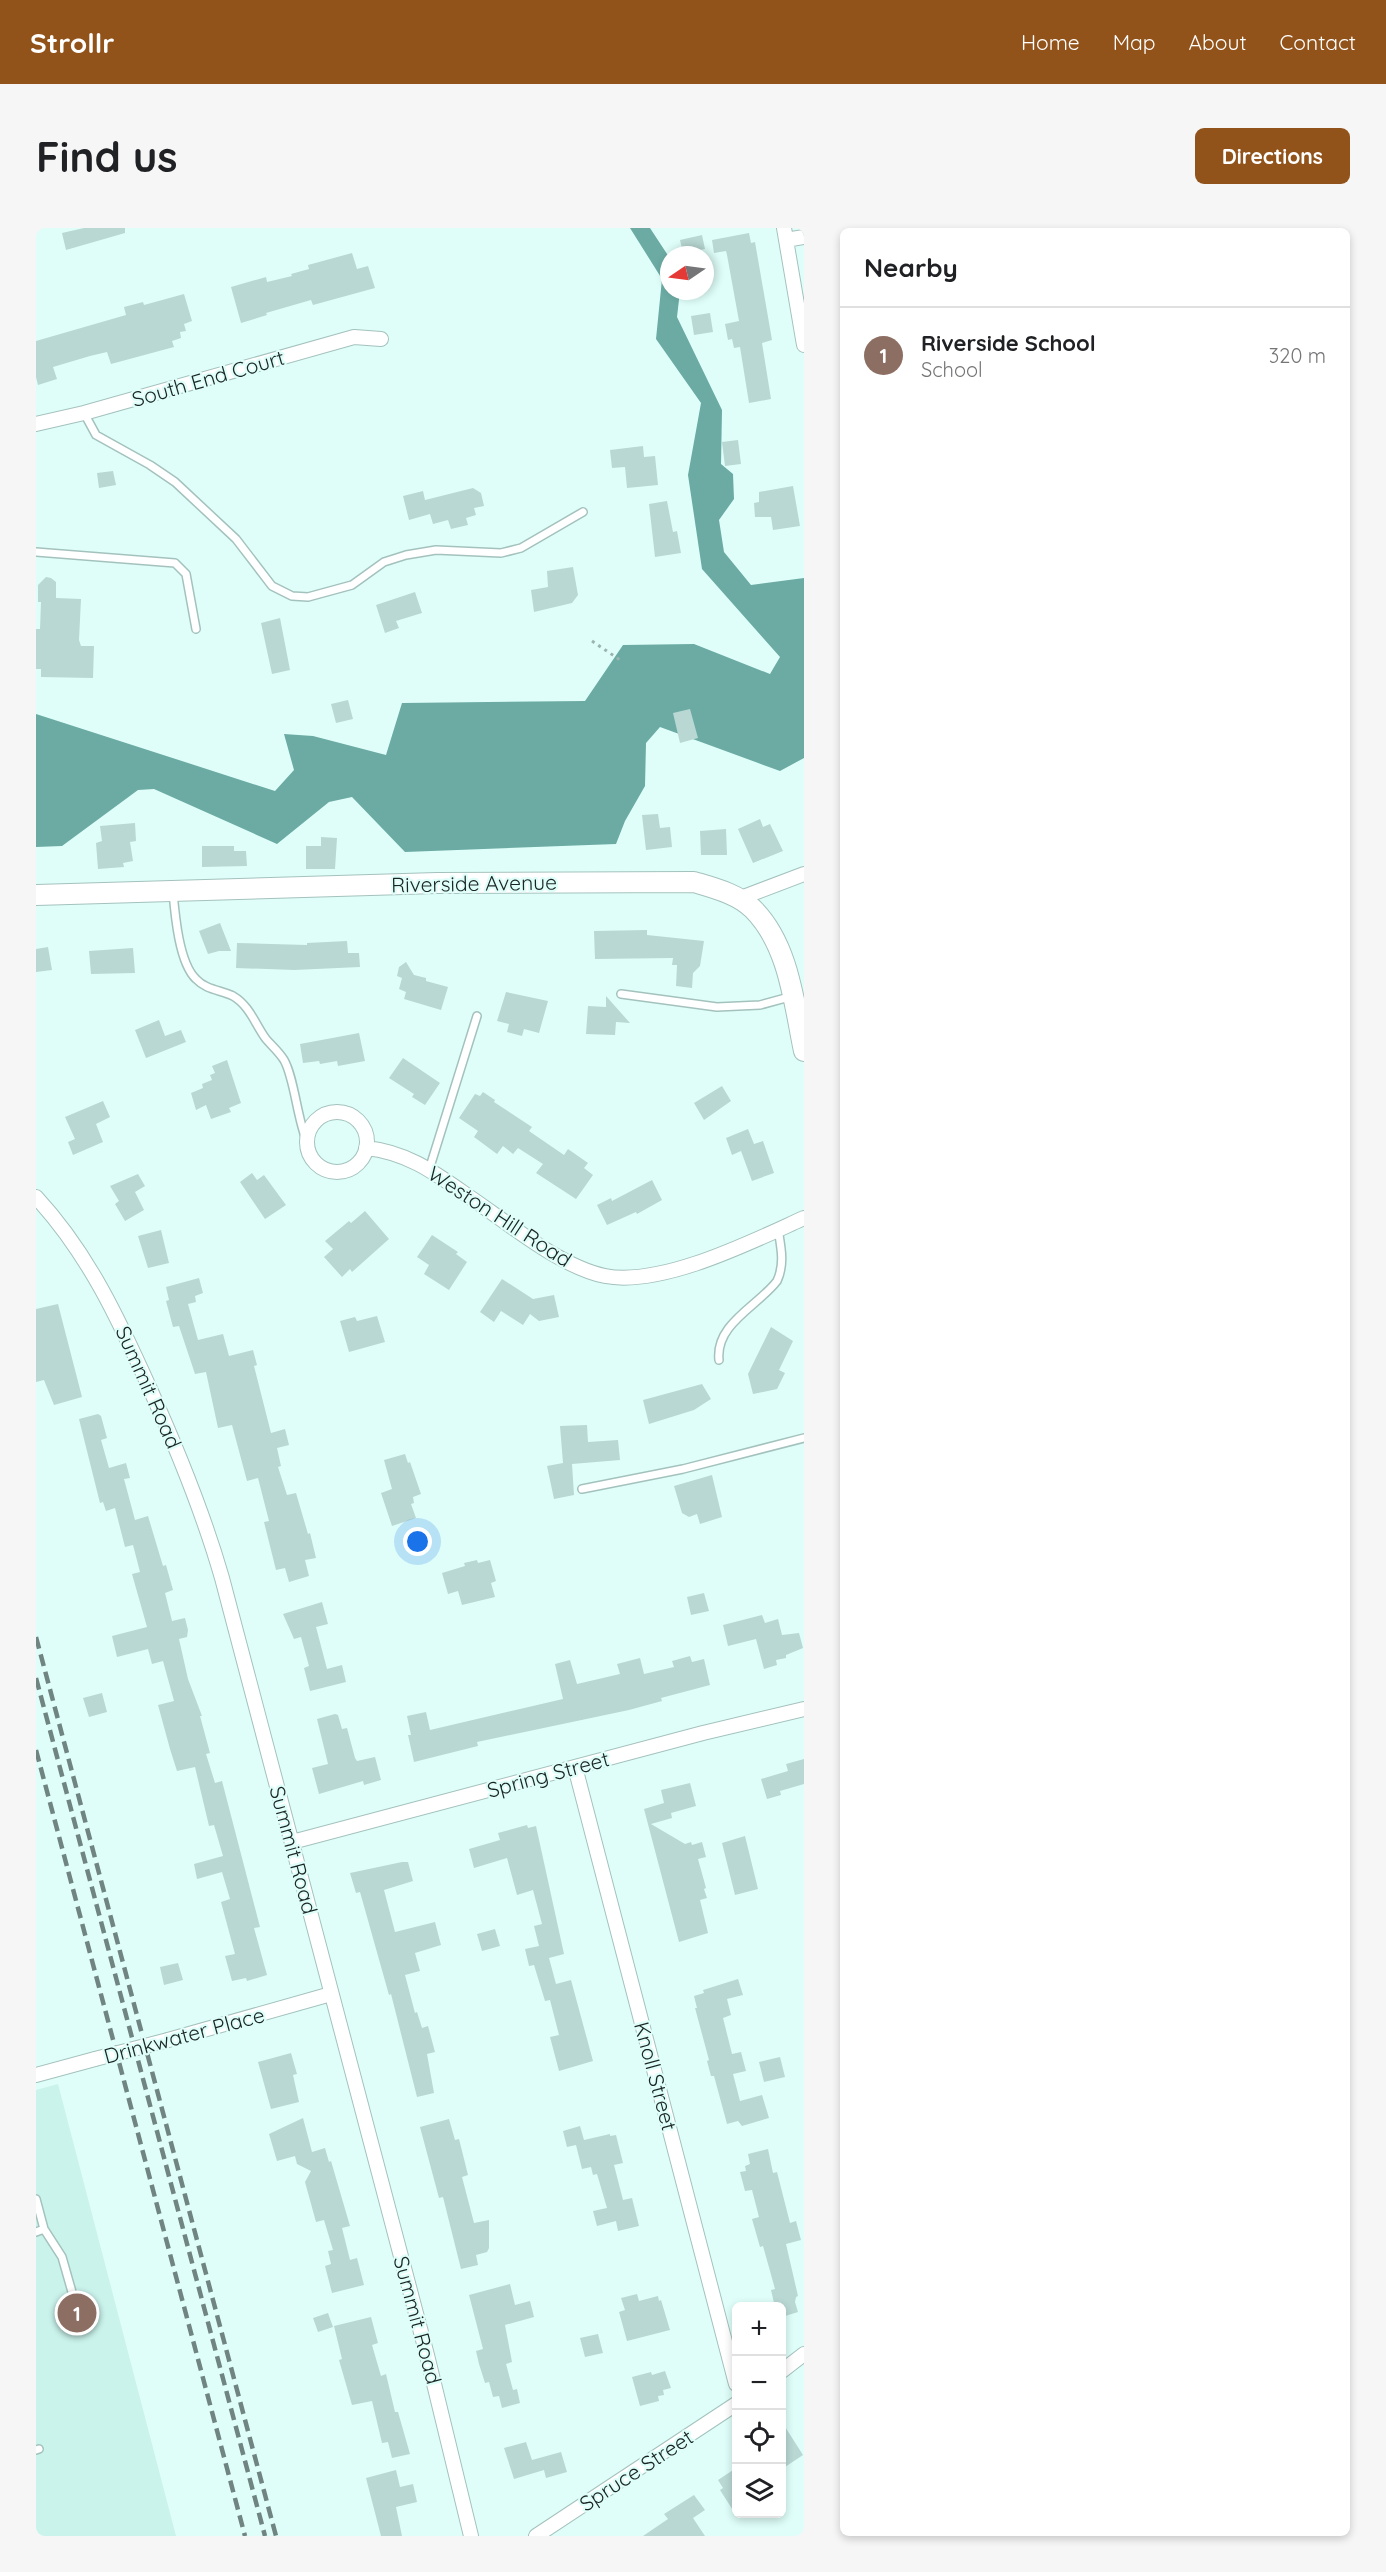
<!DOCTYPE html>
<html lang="en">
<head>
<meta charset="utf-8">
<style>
  :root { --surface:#fff; --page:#f6f6f6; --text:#202124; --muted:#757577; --line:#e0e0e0; --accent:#92531b }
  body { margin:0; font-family:Quicksand,sans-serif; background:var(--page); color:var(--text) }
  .controls { position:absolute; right:18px; bottom:18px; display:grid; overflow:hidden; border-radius:9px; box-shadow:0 3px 9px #0003 }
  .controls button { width:54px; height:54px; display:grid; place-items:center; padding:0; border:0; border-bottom:2px solid var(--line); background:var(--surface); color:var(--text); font:30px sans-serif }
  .compass { position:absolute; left:624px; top:18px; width:54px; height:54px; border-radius:50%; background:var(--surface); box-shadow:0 3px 9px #0003; rotate:257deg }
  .you { position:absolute; left:382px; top:1314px; width:21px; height:21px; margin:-15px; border:4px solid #fff; border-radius:50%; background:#1a73e8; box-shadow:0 0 0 9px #1a73e833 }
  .badge { display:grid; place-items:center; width:39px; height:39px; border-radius:50%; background:var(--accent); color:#fff; font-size:20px; font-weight:700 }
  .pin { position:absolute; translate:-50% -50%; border:3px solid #fff; box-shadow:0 2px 6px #0006 }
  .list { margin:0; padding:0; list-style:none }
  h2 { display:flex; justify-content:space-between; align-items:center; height:78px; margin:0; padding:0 24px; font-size:26px }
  h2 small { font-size:20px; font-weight:400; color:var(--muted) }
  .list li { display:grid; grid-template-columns:39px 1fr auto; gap:18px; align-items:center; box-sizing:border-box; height:96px; padding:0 24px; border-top:2px solid var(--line) }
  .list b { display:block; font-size:22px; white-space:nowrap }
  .list p { margin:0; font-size:20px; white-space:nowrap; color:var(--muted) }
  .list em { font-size:20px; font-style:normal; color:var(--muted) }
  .icon { flex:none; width:33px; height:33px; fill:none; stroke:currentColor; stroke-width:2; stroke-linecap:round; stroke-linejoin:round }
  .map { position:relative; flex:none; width:768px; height:2308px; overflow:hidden; border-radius:9px }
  header { display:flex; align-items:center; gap:36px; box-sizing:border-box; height:84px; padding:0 30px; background:var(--accent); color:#fff }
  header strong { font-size:28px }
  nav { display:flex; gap:33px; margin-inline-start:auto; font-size:21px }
  .intro { display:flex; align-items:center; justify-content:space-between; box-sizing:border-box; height:144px; padding:0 36px }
  h1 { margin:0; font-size:42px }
  .button { padding:15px 27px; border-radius:9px; background:var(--accent); color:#fff; font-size:21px; font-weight:700 }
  main { display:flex; gap:36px; padding:0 36px }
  aside { flex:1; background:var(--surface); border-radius:9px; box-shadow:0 3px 9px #0003 }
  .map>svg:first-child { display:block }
</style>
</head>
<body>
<header>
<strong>Strollr</strong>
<nav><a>Home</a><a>Map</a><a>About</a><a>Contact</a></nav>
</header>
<div class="intro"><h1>Find us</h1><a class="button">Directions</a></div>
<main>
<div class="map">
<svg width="768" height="2308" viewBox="0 0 768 2308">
  <rect width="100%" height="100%" fill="#dffef9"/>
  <!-- built -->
  <path fill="#caf3ec" d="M22 1856 140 2308H0V1862Z"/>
  <!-- water -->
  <path fill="#6baba3" d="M594 0H614L633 29V63H644L641 89 686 182 685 236 697 246 698 271 683 292 688 324 715 357 768 350V530L744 543 624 499 610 515 609 558 589 593 580 616 369 624 316 569 293 574 241 616 118 561 102 562 26 618 0 619V486L239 563 258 542 248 506 277 508 350 527 366 475 549 473 587 417 658 416 734 446 744 429 666 341 652 247 665 175 620 111 626 51Z"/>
  <!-- building -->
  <path fill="#b9d8d3" d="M48 0H89V5L30 22 26 5Z
    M713 5 715 15 719 14 736 112 726 115 735 171 713 175 704 119 698 120 696 111 692 112 689 96 703 93 691 27 690 23 678 25 676 12Z
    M666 7 669 21 647 25 644 12Z
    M316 25 321 41 332 38 339 60 277 77 275 72 230 85 231 87 205 95 195 59 230 49 231 54 256 48 255 46 273 41 272 37Z
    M148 66 156 93 148 96 150 103 144 104 145 110 136 113 138 119 75 136 71 124 54 128 17 139 21 151 2 157 0 149V113L90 87 88 79 107 74 108 77Z
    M674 85 677 104 658 107 655 88Z
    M702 212 705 236 689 238 686 214Z
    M607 218 608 229 619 228 622 257 591 260 589 239 576 240 574 222Z
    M77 243 80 257 63 260 61 245Z
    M757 258 764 298 737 302 735 289H719L718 275 723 274V264Z
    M437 260 445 265 448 278 438 280 440 287 430 290 432 297 415 301 412 292 397 296 394 286 373 292 367 268 387 263 389 272Z
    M631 273 637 304 641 303 645 325 619 329 613 276Z
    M537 339 542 367 536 375 498 384 495 362 512 359 511 343Z
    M10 349 15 350 20 354V370L45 371 43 412 45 418H58L57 450 5 449V441H0V401H4L5 374H2V357Z
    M379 364 386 385 360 393 363 400 349 405 340 377Z
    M244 390 254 442 236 446 225 395Z
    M312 472 317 491 300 495 295 476Z
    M654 481 662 510 644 515 637 485Z
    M622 586 624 600 634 599 636 619 610 622 606 587Z
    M724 591 727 599 734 596 747 623 717 635 702 601Z
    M99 595 100 613 94 614 97 633 87 635 88 639 62 641 60 615 66 613 64 598Z
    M690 601 691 627H665L664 603Z
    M285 609 301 610 299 641H270V618H285Z
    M166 618H198V623H210L211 638 166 639Z
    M184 695 195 723H183L172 726 163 703Z
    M611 702V707L668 713 664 738 657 745 656 760 640 758 641 737H636L637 730 559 731 558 703Z
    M311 713 312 725H323L324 739 258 742 200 740 201 715 271 717V715Z
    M12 719 16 742 0 744V721Z
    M97 720 99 745 55 746 53 723Z
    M370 734 378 747 390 750V753L412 759 405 782 368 771 370 764 363 761 366 750 361 748 363 739Z
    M470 764 512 773 503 805 488 801 486 808 471 804 473 796 461 793Z
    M570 768 594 795 580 794 579 807 550 806 552 778 570 779Z
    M123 792 129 808 145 802 150 814 110 830 99 802Z
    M323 805 329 833 302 838 301 833 284 836 283 833 267 835 264 816Z
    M367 830 404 855 389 877 376 869 378 866 353 850Z
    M191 832 205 875 193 880 195 884 175 891 170 877 160 882 155 865 167 860 166 856 176 852 174 847 179 845 176 838Z
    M686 858 695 873 668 892 658 875Z
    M447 864 459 872 458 874 496 899 493 903 528 927 532 921 552 935 548 940 557 947 540 971 500 945 507 936 482 920 477 926 467 918 461 926 438 909 442 903 423 890 439 866 444 868Z
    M67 873 74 889 60 896 67 914 37 927 32 914 39 911 29 889Z
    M712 901 718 916 727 913 738 945 716 953 705 923 696 927 690 910Z
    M216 945 221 952 228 947 250 977 229 991 204 954Z
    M102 946 109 958 99 964 108 982 89 993 79 976 83 973 74 958Z
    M616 952 626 972 601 986 600 984 571 997 561 977 575 970 576 973Z
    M329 983 353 1011 316 1044 314 1041 306 1049 288 1029 297 1021 289 1013 313 993 315 995Z
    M125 1002 133 1035 112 1040 102 1008Z
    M396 1007 422 1024 420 1026 431 1034 413 1062 388 1046 393 1037 381 1029Z
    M163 1050 167 1065 159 1068 160 1074 152 1076 162 1112 187 1106 193 1128 217 1122 221 1137 218 1138 235 1205 249 1201 253 1217 241 1220 245 1238 242 1239 251 1267 260 1265 272 1306 274 1305 280 1330 269 1332 273 1348 253 1354 249 1340 240 1342 228 1294 233 1293 222 1250 211 1253 196 1197 182 1200 170 1144 159 1146 143 1098 137 1099 130 1073 133 1072 130 1059Z
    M466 1051 497 1071 518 1067 523 1089 503 1093 494 1086 487 1097 465 1083 458 1094 444 1084Z
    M22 1076 46 1169 18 1177 8 1152 0 1154V1081Z
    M341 1088 349 1114 313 1124 304 1093 319 1089 321 1093Z
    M735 1099 757 1113 743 1142 749 1145 741 1161 717 1166 712 1146Z
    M666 1156 675 1171 658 1182 613 1196 607 1172Z
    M62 1186 65 1188 71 1210 65 1212 73 1240 90 1235 94 1250 88 1251 99 1292 112 1288 127 1338 130 1337 137 1362 129 1365 136 1393 149 1390 152 1402 151 1409 143 1411 152 1451 166 1488H164L174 1525 170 1526 179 1555 186 1553 224 1699 218 1700 231 1747 211 1753 210 1750 196 1753 189 1728 199 1726 185 1674 194 1671 186 1644 161 1651 158 1636 187 1628 178 1597 173 1598 159 1539 141 1543 134 1521 122 1477 138 1473 127 1433 116 1436 112 1421 81 1429 76 1408 111 1399 96 1346 104 1344 97 1317 89 1319 79 1280 70 1283 67 1274 64 1275 43 1191Z
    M551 1197 552 1214 582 1212 584 1232 536 1236 538 1267 518 1271 511 1238 527 1235 524 1198Z
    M369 1226 372 1235 374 1234 385 1266 377 1269 378 1275 375 1276 380 1290 356 1298 345 1265 356 1261 348 1232Z
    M676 1247 686 1289 664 1296 661 1286 653 1289 646 1285 638 1258Z
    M441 1332 442 1335 454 1332 460 1353 455 1355 459 1369 426 1377 422 1363 412 1366 406 1345 429 1338 428 1335Z
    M668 1365 673 1383 655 1387 651 1369Z
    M286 1374 292 1396 280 1399 291 1441 306 1437 310 1454 274 1463 268 1440 273 1438 265 1409 258 1411 247 1386Z
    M726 1387 729 1395 742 1391 746 1407 763 1405 767 1420 750 1427V1430L740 1432 741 1437 728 1441 720 1411 692 1418 687 1397Z
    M654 1428 656 1434 668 1431 674 1457 625 1470 626 1473 593 1482 441 1514 442 1518 378 1534 372 1507H375L371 1488 390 1484 394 1502 527 1471 519 1436 534 1432 541 1456 584 1446 581 1436 604 1430 608 1446 638 1439 636 1433Z
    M66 1465 71 1484 53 1489 47 1470Z
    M299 1486 302 1487 306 1501 311 1500 319 1530 321 1533 339 1529 345 1552 328 1557 327 1553 283 1566 276 1540 292 1536 281 1491Z
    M768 1531V1556L744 1563 745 1567 731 1571 725 1551 752 1543 750 1536Z
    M654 1555 660 1578 635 1585 636 1590 615 1596 649 1616 655 1614 656 1617 666 1614 670 1629 662 1631 670 1660 668 1661 671 1670 664 1672 672 1705 643 1714 608 1581 628 1575 625 1562Z
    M491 1597 492 1600 500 1598 528 1726 513 1730 520 1756 535 1752 557 1833 523 1843 514 1809 523 1807 514 1772 509 1773 498 1737 493 1738 489 1721 503 1718 498 1698 506 1696 497 1662 481 1667 471 1630 438 1640 433 1621 464 1612 462 1605Z
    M709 1608 722 1661 699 1667 686 1615Z
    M366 1634H372L377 1653 348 1662 359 1704 399 1694 405 1717 379 1725 384 1743 369 1747 379 1785 381 1784 386 1800 392 1798 399 1824 391 1826 398 1865 381 1869 355 1766 353 1767 324 1664 320 1665 314 1645Z
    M459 1701 464 1718 446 1723 441 1706Z
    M142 1735 147 1752 128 1757 124 1739Z
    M702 1751 707 1767 691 1771 695 1787 687 1790 696 1826 705 1824 710 1843 697 1846 704 1873 726 1867 733 1890 706 1898 702 1893 691 1896 678 1848H675L671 1833 673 1832 659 1780H661L658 1768 668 1765 667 1762Z
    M255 1825 261 1846 257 1847 263 1874 235 1881 222 1834Z
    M744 1829 749 1849 728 1854 723 1834Z
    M267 1890 276 1924 289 1920 293 1934 295 1933 314 1998 306 2000 314 2032 321 2030 328 2057 296 2065 289 2038 295 2036 292 2023 297 2022 288 1992 280 1994 269 1954 275 1943 261 1936 259 1928 241 1933 233 1906Z
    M413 1891 419 1912 423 1911 432 1947 426 1949 438 1995 453 1992V2020L451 2024 440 2027 442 2037 425 2041 407 1969 403 1970 384 1899Z
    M544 1898 548 1912 574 1906V1908L580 1907 587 1935 578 1937 587 1972 596 1970 603 1998 582 2003 580 1993 561 1998 557 1983 571 1980 561 1946 557 1947 555 1939 546 1941 540 1917 531 1919 527 1903Z
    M732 1921 737 1945 741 1944 754 1995 760 1993 765 2012 750 2016 762 2068 760 2069 759 2074 762 2084 746 2089V2079H739L735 2062 739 2061 727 2018 724 2019 716 1991 723 1989 716 1962 709 1963 704 1944 710 1943 709 1938 714 1936 712 1926Z
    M474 2056 479 2077 494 2073 498 2089 469 2097 476 2134 470 2136 477 2162 481 2161 484 2175 466 2180 463 2168 457 2169 453 2154 449 2155 443 2136 440 2123 447 2121 433 2067Z
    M601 2066 603 2073 622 2068 623 2073 625 2072 634 2102 591 2113 583 2084 589 2082 585 2070Z
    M292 2085 297 2099 282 2104 277 2090Z
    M335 2089 342 2115 336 2117 345 2148 350 2146 359 2184H362L374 2226 356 2230 352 2214 346 2215 336 2173 316 2177 303 2132 306 2131 298 2098Z
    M562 2106 567 2125 549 2129 544 2110Z
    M629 2143 635 2160 627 2162 628 2167 622 2168 623 2173 604 2178 596 2149 615 2144 616 2147Z
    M746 2194 767 2227 746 2241Z
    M490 2214 496 2232 525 2224 531 2244 510 2250 508 2242 478 2251 468 2220Z
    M700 2240V2287L684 2262 687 2260 682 2252Z
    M360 2242 364 2259 377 2256 381 2274 360 2279 366 2308H345L330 2250Z
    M658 2267 669 2282 657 2290 669 2308H607L632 2291 628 2286Z"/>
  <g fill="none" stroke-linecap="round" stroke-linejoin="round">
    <defs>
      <path id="lane" d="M48 185 60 207 114 237 139 254 200 311 236 358 256 368 272 369 316 357 348 334 370 327 400 322 465 325 485 320 547 284
        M0 324 139 335 150 346 160 401
        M137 664C139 687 143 735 160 751 170 762 185 762 197 768 214 778 219 796 230 811 236 818 243 824 248 832 258 849 261 889 270 911
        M585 766 681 779 724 777 757 768
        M393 942 441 788
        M683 1132C679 1096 722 1078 741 1053 749 1036 745 1019 742 1001
        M546 1261 647 1241 768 1210
        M0 1971 8 2001 0 2004
        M8 2001 26 2029 40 2078
        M0 2222 3 2221"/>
      <path id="street" d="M748 0 768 117
        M750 12 768 9
        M0 196 48 185 318 109 345 111
        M702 671 768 646
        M271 914a30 30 0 1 1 60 0a30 30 0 1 1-60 0Z
        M330 920C371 924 399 945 432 968 471 994 524 1039 569 1048 626 1059 717 1013 768 990
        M0 969C52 1025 83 1092 114 1161 142 1223 167 1284 186 1350L391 2127 435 2308
        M539 1539 700 2156
        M256 1614 667 1505 768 1481
        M132 1812 295 1766
        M0 1847 59 1831
        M746 2143 768 2126
        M500 2308 700 2176"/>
      <path id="secondary" d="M0 667 401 655 658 654C678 660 702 666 717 681 753 717 758 775 768 823"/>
    </defs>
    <!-- lane casing -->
    <use href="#lane" stroke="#a4c2bd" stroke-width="10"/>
    <!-- street casing -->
    <use href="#street" stroke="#a4c2bd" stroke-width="16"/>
    <!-- secondary casing -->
    <use href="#secondary" stroke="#a4c2bd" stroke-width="22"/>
    <!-- path -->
    <path stroke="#9bb4b0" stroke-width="3" stroke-dasharray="3 4.5" stroke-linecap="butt" d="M556 413 587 434"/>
    <!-- lane -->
    <use href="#lane" stroke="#fff" stroke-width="7"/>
    <!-- street -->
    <use href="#street" stroke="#fff" stroke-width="14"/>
    <!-- secondary -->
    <use href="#secondary" stroke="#fff" stroke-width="20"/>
    <!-- rail -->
    <path stroke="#708582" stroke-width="4.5" stroke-dasharray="12 6" stroke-linecap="butt" d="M0 1409 240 2308
      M0 1450 229 2308
      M0 1522 209 2308"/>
    <defs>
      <path id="street-bridge" d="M59 1831 132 1812"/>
    </defs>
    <!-- street-bridge casing -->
    <use href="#street-bridge" stroke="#a4c2bd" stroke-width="16" stroke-linecap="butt"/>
    <!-- street-bridge -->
    <use href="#street-bridge" stroke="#fff" stroke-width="14"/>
  </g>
  <g text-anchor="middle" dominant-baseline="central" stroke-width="4.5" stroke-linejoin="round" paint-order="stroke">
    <!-- street labels -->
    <g font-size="21" fill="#192523" stroke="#dffef9">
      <text transform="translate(172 150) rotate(-16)">South End Court</text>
      <text transform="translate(438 655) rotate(-1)">Riverside Avenue</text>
      <text transform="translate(464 988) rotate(33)">Weston Hill Road</text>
      <text transform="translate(113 1159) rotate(66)">Summit Road</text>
      <text transform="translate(512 1546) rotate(-15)">Spring Street</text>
      <text transform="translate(258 1622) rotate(75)">Summit Road</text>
      <text transform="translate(148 1807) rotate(-15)">Drinkwater Place</text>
      <text transform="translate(620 1848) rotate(75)">Knoll Street</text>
      <text transform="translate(382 2092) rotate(75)">Summit Road</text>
      <text transform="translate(600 2242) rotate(-33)">Spruce Street</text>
    </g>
  </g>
</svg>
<div class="controls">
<button>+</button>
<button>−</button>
<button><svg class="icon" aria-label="locate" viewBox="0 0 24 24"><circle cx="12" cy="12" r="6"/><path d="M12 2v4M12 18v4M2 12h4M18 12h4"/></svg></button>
<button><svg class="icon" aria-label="layers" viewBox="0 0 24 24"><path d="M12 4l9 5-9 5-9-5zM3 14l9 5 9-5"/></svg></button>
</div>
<svg class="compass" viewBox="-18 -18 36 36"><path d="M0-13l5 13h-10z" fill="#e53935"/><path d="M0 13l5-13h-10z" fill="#757577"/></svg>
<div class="you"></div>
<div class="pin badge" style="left:41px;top:2085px;background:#8d6e63">1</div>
</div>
<aside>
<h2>Nearby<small></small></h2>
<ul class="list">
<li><span class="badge" style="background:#8d6e63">1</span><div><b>Riverside School</b><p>School</p></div><em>320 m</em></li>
</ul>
</aside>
</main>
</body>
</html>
